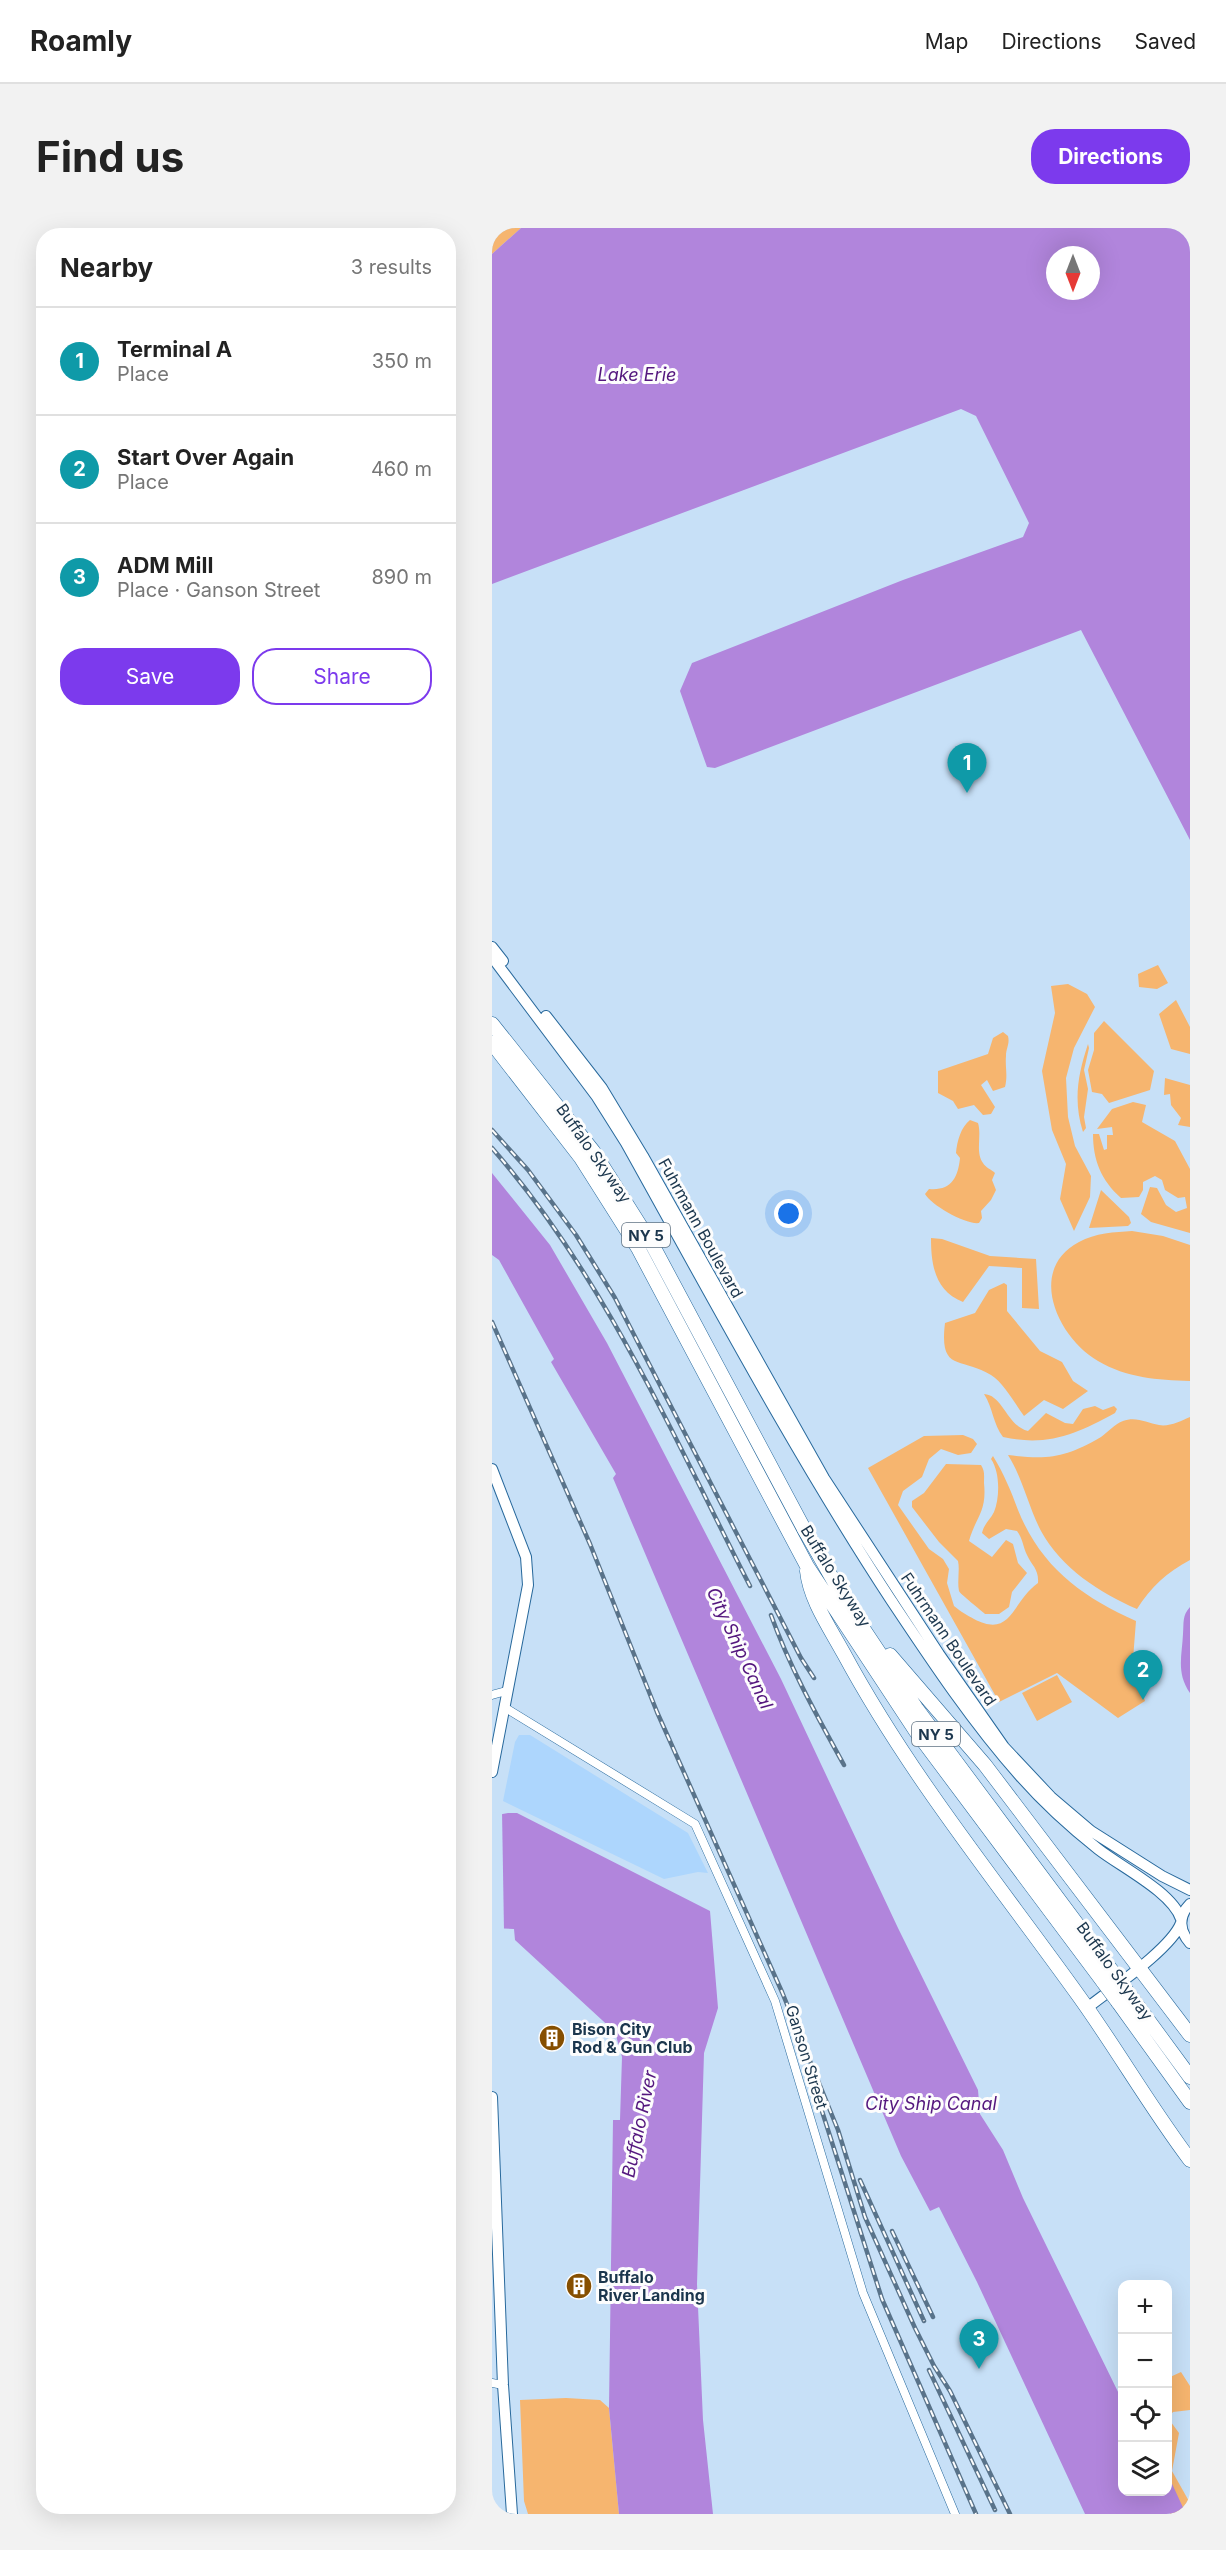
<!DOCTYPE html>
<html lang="en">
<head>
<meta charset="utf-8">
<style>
  :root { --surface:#fff; --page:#f2f2f2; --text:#222; --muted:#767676; --line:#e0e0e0; --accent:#7c3aed }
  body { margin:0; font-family:Inter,sans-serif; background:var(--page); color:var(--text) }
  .controls { position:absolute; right:18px; bottom:18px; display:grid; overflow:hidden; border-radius:12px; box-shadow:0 6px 24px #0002 }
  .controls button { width:54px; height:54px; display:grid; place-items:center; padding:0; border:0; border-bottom:2px solid var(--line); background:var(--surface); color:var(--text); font:30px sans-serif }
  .compass { position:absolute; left:554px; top:18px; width:54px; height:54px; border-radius:50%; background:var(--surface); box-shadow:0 6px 24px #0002; rotate:180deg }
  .you { position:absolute; left:297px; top:986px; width:21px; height:21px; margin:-15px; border:4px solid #fff; border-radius:50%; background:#1a73e8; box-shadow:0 0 0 9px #1a73e833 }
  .badge { display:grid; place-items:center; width:39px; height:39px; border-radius:50%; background:var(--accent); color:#fff; font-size:20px; font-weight:700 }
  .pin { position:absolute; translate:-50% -50px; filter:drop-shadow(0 2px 3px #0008) }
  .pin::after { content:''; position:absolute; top:32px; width:21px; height:18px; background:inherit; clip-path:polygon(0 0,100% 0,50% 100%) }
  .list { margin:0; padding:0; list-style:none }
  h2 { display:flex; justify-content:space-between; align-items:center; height:78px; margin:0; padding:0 24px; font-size:26px }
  h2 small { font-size:20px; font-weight:400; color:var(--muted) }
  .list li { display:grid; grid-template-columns:39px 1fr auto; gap:18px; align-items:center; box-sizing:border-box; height:108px; padding:0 24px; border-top:2px solid var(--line) }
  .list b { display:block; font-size:22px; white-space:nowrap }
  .list p { margin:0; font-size:20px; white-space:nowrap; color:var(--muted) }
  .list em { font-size:20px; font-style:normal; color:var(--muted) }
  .actions { display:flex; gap:12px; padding:18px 24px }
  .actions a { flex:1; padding:14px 0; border:2px solid var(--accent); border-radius:24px; text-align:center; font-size:21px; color:var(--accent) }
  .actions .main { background:var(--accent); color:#fff }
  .icon { flex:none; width:33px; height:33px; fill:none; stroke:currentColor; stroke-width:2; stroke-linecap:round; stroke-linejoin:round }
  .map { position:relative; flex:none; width:698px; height:2286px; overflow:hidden; border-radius:24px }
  header { display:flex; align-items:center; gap:36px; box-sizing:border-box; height:84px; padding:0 30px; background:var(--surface); border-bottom:2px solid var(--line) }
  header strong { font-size:28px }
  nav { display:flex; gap:33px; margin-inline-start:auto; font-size:21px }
  .intro { display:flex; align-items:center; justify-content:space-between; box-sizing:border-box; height:144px; padding:0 36px }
  h1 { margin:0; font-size:42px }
  .button { padding:15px 27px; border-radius:24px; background:var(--accent); color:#fff; font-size:21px; font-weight:700 }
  main { display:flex; gap:36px; padding:0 36px }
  aside { flex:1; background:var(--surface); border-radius:24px; box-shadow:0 6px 24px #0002 }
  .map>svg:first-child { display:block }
</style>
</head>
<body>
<header>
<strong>Roamly</strong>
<nav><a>Map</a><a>Directions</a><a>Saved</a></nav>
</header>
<div class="intro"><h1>Find us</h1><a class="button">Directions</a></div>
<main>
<aside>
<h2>Nearby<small>3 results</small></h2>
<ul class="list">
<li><span class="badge" style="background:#0f9aa8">1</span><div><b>Terminal A</b><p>Place</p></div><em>350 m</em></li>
<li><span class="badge" style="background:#0f9aa8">2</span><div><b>Start Over Again</b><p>Place</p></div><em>460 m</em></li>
<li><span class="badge" style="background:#0f9aa8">3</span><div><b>ADM Mill</b><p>Place · Ganson Street</p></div><em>890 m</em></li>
</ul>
<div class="actions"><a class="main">Save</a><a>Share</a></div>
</aside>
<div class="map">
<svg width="698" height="2286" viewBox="0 0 698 2286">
  <rect width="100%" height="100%" fill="#c7e0f7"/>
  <!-- built -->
  <path fill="#add6fd" d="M27 1507H38L196 1605 216 1645 206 1644 172 1651 11 1573 23 1514Z"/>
  <!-- green -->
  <path fill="#f6b56f" d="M0 0H29L0 26Z
    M666 737 676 755 665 761 647 759 646 746Z
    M576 756 595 766 603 779 582 820 574 850 576 889 583 918 599 948 598 969 582 1003 568 971 574 936 560 902 550 843 563 785 559 758Z
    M684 772 698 799V826L679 821 667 786Z
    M612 793 662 843 658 862 617 875 610 866 600 864 596 842 602 822V805Z
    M511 804 516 808C518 816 514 820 514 828 513 839 516 847 513 859L501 863 495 852 489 857 503 879 499 886 491 887 482 877 466 881 461 873 446 865V843L496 826 501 810Z
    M596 816 597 820 592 842 596 861 592 889 594 900 591 904C581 873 586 846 596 816Z
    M673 850 698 857V899L686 897 689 890 679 877 678 866 672 867Z
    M641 874 654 877 650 894 683 913 698 941V1005L659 994 649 986 658 959 665 960 674 977 684 984 695 980 693 969 686 970 673 962 670 952 663 948 651 954V962L647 969 629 970C609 952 601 932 601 906H607L612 922 615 921V907H621L620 899 605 901 620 881Z
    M478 892 486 895C490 908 483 924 491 935 493 939 500 942 503 945L500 952 504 962 499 972 489 983 490 990 487 995C474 997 439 977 433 966L437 961C459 963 466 950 468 930L464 925C465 913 469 899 478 892Z
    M609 962 637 989 639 995 636 998 597 1000Z
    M640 1003 671 1008 698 1017V1153C665 1152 635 1150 606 1133 566 1110 534 1042 587 1014 603 1005 623 1004 640 1003Z
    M439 1010 450 1011 498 1028 544 1031 547 1081 530 1080V1040L497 1038 471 1074C443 1063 439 1037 439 1010Z
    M512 1055 515 1057V1083L548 1123 570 1134 581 1153 596 1163 571 1181 552 1172 532 1188C523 1176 512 1155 499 1147 469 1128 447 1145 453 1095L483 1085 497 1062Z
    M492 1166C511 1167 515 1198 536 1203L554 1185 573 1195 581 1196 591 1181 603 1178 611 1182 622 1178 625 1181 623 1185C585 1206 555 1219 511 1209 501 1196 501 1180 492 1166Z
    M698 1189V1332C675 1344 659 1359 645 1381 608 1365 569 1340 549 1303 536 1278 531 1251 516 1227 556 1232 573 1230 609 1209 616 1204 623 1196 631 1193 644 1188 655 1195 667 1197 677 1199 689 1193 698 1189Z
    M471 1207 481 1211 485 1216 479 1225 466 1227 449 1221 437 1231 430 1249 411 1263 406 1277 437 1321 451 1331 457 1341 455 1355 462 1378C469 1384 475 1387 482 1391 520 1411 520 1373 546 1355 547 1341 540 1338 535 1327 531 1319 531 1311 525 1303L514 1301 497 1311 490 1305C492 1296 498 1292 502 1284 508 1269 508 1244 499 1231L501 1228C512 1246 519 1263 526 1282 549 1339 590 1369 644 1393L641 1431 653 1473 626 1490 565 1445 507 1474 376 1240 432 1208Z
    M454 1236 489 1237C493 1243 492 1248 492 1255 495 1284 484 1288 477 1313L500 1329 514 1312 521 1316 526 1335 535 1345 520 1364 517 1379 507 1386H493C489 1382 468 1366 467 1363 465 1353 468 1342 466 1333L447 1314 420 1279V1273L432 1265Z
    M565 1447 580 1474 545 1493 530 1465Z
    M689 2144 698 2158V2182L681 2184 676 2190 687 2205 680 2243 698 2275V2286H678L676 2150Z
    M74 2170 108 2172 117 2180 127 2286H36L32 2273 28 2172Z"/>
  <!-- water -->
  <path fill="#b185dc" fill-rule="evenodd" d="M29 0H698V612L589 402 223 540 215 539 188 463 200 435 411 352 531 309 537 295 484 188 469 181 0 356V26ZM563 27H599V63H563Z
    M0 945 58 1017 115 1115 289 1451 406 1700 486 1862 488 1886 511 1922 531 1970 630 2172V2264H676V2247L694 2286H593L485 2054 447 1979 438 1983 409 1928 121 1250 124 1246 59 1134 62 1131 7 1032 0 1027Z
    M698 1379V1465C684 1445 690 1428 691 1406 692 1394 690 1388 698 1379Z
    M16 1585H25L218 1683 226 1780 212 1825 205 2056 211 2192 221 2286H127L117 2180 121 1892H128L130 1829 123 1804 23 1712 22 1701 0 1700V1588Z"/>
  <!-- pier -->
  <path fill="#c7e0f7" d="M10 1583 12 1703H0V1585Z"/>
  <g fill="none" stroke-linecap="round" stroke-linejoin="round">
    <defs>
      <path id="street" d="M0 1467 14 1463
        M12 1479 203 1596 283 1773 371 2065 463 2286
        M0 2155 11 2157"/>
      <path id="secondary" d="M0 719 11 733
        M0 729 105 869 134 915C220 1069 302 1224 399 1372 439 1432 480 1494 528 1548 551 1574 578 1599 606 1621 629 1639 680 1664 689 1691
        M54 788 110 860 151 928 332 1250 447 1426 512 1519 559 1569 599 1603 670 1648 698 1662
        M0 1241 34 1329 36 1357 0 1544
        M698 1676C686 1688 687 1703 698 1715
        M595 1780C619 1761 679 1721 689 1695
        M0 1869 11 2157 20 2286"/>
      <path id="highway" d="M0 796 101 923 161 1018 311 1299 356 1378 424 1480 623 1747
        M0 815 89 930 146 1020 315 1338 423 1502 612 1755
        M315 1343C318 1372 338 1400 352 1426 418 1548 505 1654 586 1767 625 1821 658 1879 698 1932
        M398 1427 493 1537 698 1807
        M637 1766 698 1849
        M626 1774 698 1874"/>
    </defs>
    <!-- street casing -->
    <use href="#street" stroke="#28699c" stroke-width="9"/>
    <!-- secondary casing -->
    <use href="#secondary" stroke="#28699c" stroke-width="12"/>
    <!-- highway casing -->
    <use href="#highway" stroke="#28699c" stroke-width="15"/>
    <!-- street -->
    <use href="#street" stroke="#fff" stroke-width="8"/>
    <!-- secondary -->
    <use href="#secondary" stroke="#fff" stroke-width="10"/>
    <!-- highway -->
    <use href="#highway" stroke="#fff" stroke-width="14"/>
    <defs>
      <path id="rail" d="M0 902 36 942 84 1007 123 1070 309 1430 322 1450
        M0 920C112 1048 181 1208 258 1358
        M0 1094 98 1316 165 1484 290 1764 346 1902 373 1989 423 2100 442 2138 458 2163 518 2286
        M279 1387C298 1440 325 1488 352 1537
        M329 1880 390 2071 484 2286
        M368 1952 432 2093
        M400 2003 441 2089
        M437 2142 503 2282"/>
    </defs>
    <!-- rail casing -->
    <use href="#rail" stroke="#59738a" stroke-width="4.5"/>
    <!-- rail -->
    <use href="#rail" stroke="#fdfdfd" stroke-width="2" stroke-dasharray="7" stroke-linecap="butt"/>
    <defs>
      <path id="highway-bridge" d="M623 1747 637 1766
        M612 1755 626 1774"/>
    </defs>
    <!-- highway-bridge casing -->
    <use href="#highway-bridge" stroke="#28699c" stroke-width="15" stroke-linecap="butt"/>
    <!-- highway-bridge -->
    <use href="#highway-bridge" stroke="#fff" stroke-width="14"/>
  </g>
  <!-- icons -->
  <defs>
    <symbol id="building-disc" viewBox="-11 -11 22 22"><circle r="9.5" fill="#864f00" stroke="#fdfdfd"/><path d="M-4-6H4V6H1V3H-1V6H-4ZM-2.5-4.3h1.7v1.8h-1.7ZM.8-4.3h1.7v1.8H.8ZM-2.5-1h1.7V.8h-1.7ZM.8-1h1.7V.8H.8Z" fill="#fff"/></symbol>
  </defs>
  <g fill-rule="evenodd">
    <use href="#building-disc" x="45" y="1795" width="30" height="30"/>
    <use href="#building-disc" x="72" y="2043" width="30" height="30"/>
  </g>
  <g text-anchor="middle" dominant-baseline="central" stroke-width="6" stroke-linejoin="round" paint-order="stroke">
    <!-- shield labels -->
    <g fill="#fdfdfd" stroke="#5f7282" stroke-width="1.5">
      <rect x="130" y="995" width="48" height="24" rx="4.5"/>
      <rect x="420" y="1494" width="48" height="24" rx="4.5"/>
    </g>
    <g font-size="15" font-weight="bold" fill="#1b364d">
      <text x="154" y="1007">NY 5</text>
      <text x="444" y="1506">NY 5</text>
    </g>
    <!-- street labels -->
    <g font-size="16" fill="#1b364d" stroke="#fdfdfd">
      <text transform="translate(102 925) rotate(55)">Buffalo Skyway</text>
      <text transform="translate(209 1000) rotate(61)">Fuhrmann Boulevard</text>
      <text transform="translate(344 1348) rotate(58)">Buffalo Skyway</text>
      <text transform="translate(457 1411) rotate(56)">Fuhrmann Boulevard</text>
      <text transform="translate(623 1743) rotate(54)">Buffalo Skyway</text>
      <text transform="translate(315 1829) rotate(73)">Ganson Street</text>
    </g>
    <!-- poi labels -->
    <g font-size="16" font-weight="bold" fill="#1b364d" stroke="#fdfdfd" text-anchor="start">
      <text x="80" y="1801">Bison City<tspan x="80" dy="18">Rod &amp; Gun Club</tspan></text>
      <text x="106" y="2049">Buffalo<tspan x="106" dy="18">River Landing</tspan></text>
    </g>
    <!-- water labels -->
    <g font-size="18" font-style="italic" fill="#54177e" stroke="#fdfdfd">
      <text x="145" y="146">Lake Erie</text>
      <text transform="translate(248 1420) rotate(65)">City Ship Canal</text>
      <text x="439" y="1875">City Ship Canal</text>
      <text transform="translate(147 1896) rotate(-78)">Buffalo River</text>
    </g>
  </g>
</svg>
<div class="controls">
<button>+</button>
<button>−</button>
<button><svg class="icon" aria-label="locate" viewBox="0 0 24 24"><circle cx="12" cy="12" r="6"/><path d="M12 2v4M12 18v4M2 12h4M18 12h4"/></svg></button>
<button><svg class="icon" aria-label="layers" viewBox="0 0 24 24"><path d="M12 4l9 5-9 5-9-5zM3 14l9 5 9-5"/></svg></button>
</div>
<svg class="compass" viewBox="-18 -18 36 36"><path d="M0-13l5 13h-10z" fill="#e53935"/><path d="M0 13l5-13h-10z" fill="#767676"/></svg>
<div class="you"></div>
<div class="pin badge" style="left:475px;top:565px;background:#0f9aa8">1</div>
<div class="pin badge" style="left:651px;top:1472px;background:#0f9aa8">2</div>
<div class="pin badge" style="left:487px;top:2141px;background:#0f9aa8">3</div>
</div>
</main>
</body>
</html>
